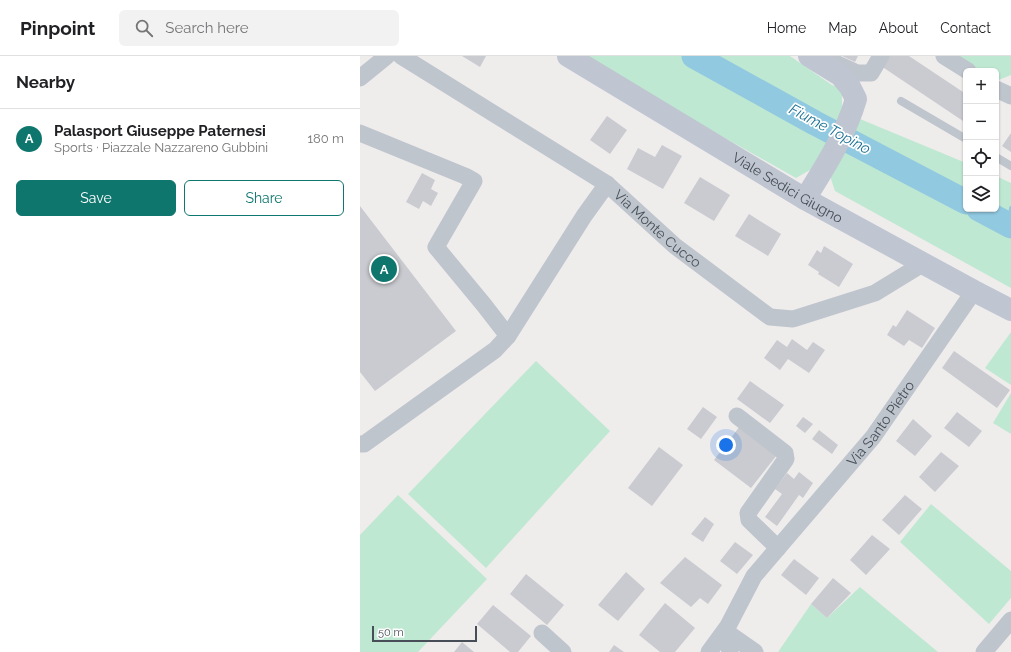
<!DOCTYPE html>
<html lang="en">
<head>
<meta charset="utf-8">
<style>
  :root { --surface:#fff; --page:#f2f2f2; --text:#202124; --muted:#757577; --line:#e0e0e0; --accent:#0f766e }
  body { margin:0; font-family:Raleway,sans-serif; background:var(--page); color:var(--text) }
  .controls { position:absolute; right:12px; top:12px; display:grid; overflow:hidden; border-radius:6px; box-shadow:0 1px 3px #0004 }
  .controls button { width:36px; height:36px; display:grid; place-items:center; padding:0; border:0; border-bottom:1px solid var(--line); background:var(--surface); color:var(--text); font:20px sans-serif }
  .scale { position:absolute; left:12px; bottom:10px; width:105px; box-sizing:border-box; padding-left:4px; border:2px solid #474e57; border-top:0; font-size:11px; line-height:14px; white-space:nowrap; color:#474e57; -webkit-text-stroke:3px #fff; paint-order:stroke }
  .you { position:absolute; left:366px; top:389px; width:14px; height:14px; margin:-10px; border:3px solid #fff; border-radius:50%; background:#1a73e8; box-shadow:0 0 0 6px #1a73e833 }
  .badge { display:grid; place-items:center; width:26px; height:26px; border-radius:50%; background:var(--accent); color:#fff; font-size:13px; font-weight:700 }
  .pin { position:absolute; translate:-50% -50%; border:2px solid #fff; box-shadow:0 1px 4px #0006 }
  .list { margin:0; padding:0; list-style:none }
  h2 { display:flex; justify-content:space-between; align-items:center; height:52px; margin:0; padding:0 16px; font-size:17px }
  h2 small { font-size:13px; font-weight:400; color:var(--muted) }
  .list li { display:grid; grid-template-columns:26px 1fr auto; gap:12px; align-items:center; box-sizing:border-box; height:60px; padding:0 16px; border-top:1px solid var(--line) }
  .list b { display:block; font-size:15px; white-space:nowrap }
  .list p { margin:0; font-size:13px; white-space:nowrap; color:var(--muted) }
  .list em { font-size:13px; font-style:normal; color:var(--muted) }
  .actions { display:flex; gap:8px; padding:12px 16px }
  .actions a { flex:1; padding:9px 0; border:1px solid var(--accent); border-radius:6px; text-align:center; font-size:14px; color:var(--accent) }
  .actions .main { background:var(--accent); color:#fff }
  .icon { flex:none; width:22px; height:22px; fill:none; stroke:currentColor; stroke-width:2; stroke-linecap:round; stroke-linejoin:round }
  .map { position:relative; flex:none; width:651px; height:596px; overflow:hidden }
  header { display:flex; align-items:center; gap:24px; box-sizing:border-box; height:56px; padding:0 20px; background:var(--surface); border-bottom:1px solid var(--line) }
  header strong { font-size:19px }
  nav { display:flex; gap:22px; margin-inline-start:auto; font-size:14px }
  .search { width:280px; height:36px; background:var(--page); display:flex; align-items:center; gap:10px; box-sizing:border-box; padding:0 14px; border-radius:6px; color:var(--muted); font-size:15px }
  main { display:flex }
  aside { flex:1; background:var(--surface) }
  .map>svg:first-child { display:block }
</style>
</head>
<body>
<header>
<strong>Pinpoint</strong>
<div class="search"><svg class="icon" aria-label="search" viewBox="0 0 24 24"><circle cx="10" cy="10" r="6"/><path d="M15 15l6 6"/></svg>Search here</div>
<nav><a>Home</a><a>Map</a><a>About</a><a>Contact</a></nav>
</header>
<main>
<aside>
<h2>Nearby<small></small></h2>
<ul class="list">
<li><span class="badge">A</span><div><b>Palasport Giuseppe Paternesi</b><p>Sports · Piazzale Nazzareno Gubbini</p></div><em>180 m</em></li>
</ul>
<div class="actions"><a class="main">Save</a><a>Share</a></div>
</aside>
<div class="map">
<svg width="651" height="596" viewBox="0 0 651 596">
  <rect width="100%" height="100%" fill="#efecec"/>
  <!-- green -->
  <path fill="#bfe8d2" d="M226 0H430L472 29 482 33V52L500 63 606 107V153H636V120L651 127V232L475 135 468 114 457 110 436 122 333 64Z
    M591 0H651V19L636 25V15H615Z
    M651 276V329L625 312Z
    M176 305 250 375 126 512 48 438Z
    M651 337V378L633 367Z
    M38 439 127 523 58 596H0V479Z
    M571 448 651 515V542L629 568 540 486Z
    M500 531 578 596H418L451 548 467 562Z"/>
  <g fill="none" stroke-linecap="round" stroke-linejoin="round">
    <!-- stream -->
    <path stroke="#91c9e0" stroke-width="4" d="M650 169 651 152"/>
    <!-- river -->
    <path stroke="#91c9e0" stroke-width="25" d="M334 0 455 67 606 146
      M619 153 651 170"/>
  </g>
  <!-- building -->
  <path fill="#cacbd0" d="M102 0H126L120 11Z
    M482 0H498L495 6Z
    M527 0H549L606 38V67L521 10Z
    M247 60 267 74 250 98 230 84Z
    M651 77V96L642 90Z
    M302 89 322 100 303 133 267 113 278 92 295 101Z
    M62 117 75 124 71 133 78 137 71 150 63 145 59 153 46 146Z
    M340 121 370 139 354 165 324 147Z
    M0 150 96 275 15 335 0 316Z
    M389 158 421 178 408 200 375 180Z
    M464 190 493 208 479 231 458 218 459 216 448 209 457 194 461 197Z
    M547 254 575 272 562 292 549 284 544 290 527 279 533 269 536 271Z
    M432 283 447 294 453 286 465 294 449 317 428 303 420 314 404 302 417 284 427 291Z
    M594 295 650 334 637 352 582 312Z
    M390 325 424 349 410 367 377 343Z
    M343 351 357 361 341 383 327 373Z
    M597 356 622 375 609 391 584 372Z
    M443 361 453 368 445 377 436 370Z
    M553 363 572 380 555 400 536 385Z
    M380 370 417 399 391 432 354 404Z
    M459 374 478 389 472 398 452 383Z
    M299 391 323 409 292 450 268 432Z
    M581 396 599 410 575 436 559 421Z
    M439 416 453 427 443 442 439 439 417 470 405 461 422 438 415 433 427 417 434 423Z
    M545 439 562 453 539 479 522 464Z
    M345 461 354 468 343 486 331 478Z
    M512 479 530 493 506 519 490 504Z
    M375 486 393 499 377 518 360 505Z
    M325 501 362 529 348 548 340 542 331 551 300 527Z
    M434 503 459 522 446 539 421 519Z
    M266 516 285 533 258 565 238 549Z
    M166 518 204 549 187 569 150 538Z
    M473 522 491 537 467 562 451 548Z
    M305 547 335 572 315 596H300L279 579Z
    M133 549 171 580 158 596H150L117 568Z
    M102 586 114 596H94Z
    M254 589 264 596H249Z"/>
  <g fill="none" stroke-linecap="round" stroke-linejoin="round">
    <!-- lane -->
    <path stroke="#bfc5cd" stroke-width="8" d="M541 45 606 83
      M636 101 651 110"/>
    <!-- street -->
    <g stroke="#bfc5cd" stroke-width="17">
      <path id="s1" d="M41 0 247 128 315 190 410 261 433 263 515 237 564 207"/>
      <path d="M584 0 608 15"/>
      <path d="M471 5 497 17H511L521 0"/>
      <path d="M0 22 27 0"/>
      <path d="M636 33 651 40"/>
      <path d="M0 77 105 120 114 125 76 191 124 249 148 280 224 160 247 128"/>
      <path d="M377 360 425 397 426 403 388 457 389 464 418 492"/>
      <path d="M0 388H4L135 294 148 280"/>
      <path d="M182 577 203 596"/>
      <path id="s2" d="M349 596 368 570 394 520 513 381 614 235"/>
      <path d="M370 596 365 575 395 596"/>
      <path d="M624 596 651 564"/>
    </g>
    <!-- secondary -->
    <g stroke="#bfc6d1" stroke-width="22">
      <path id="s3" d="M208 0 445 143 614 235 651 254"/>
      <path d="M445 143C465 111 486 78 496 43L490 31 480 19 449 0"/>
    </g>
  </g>
  <g text-anchor="middle" dominant-baseline="central" stroke-width="3.5" stroke-linejoin="round" paint-order="stroke">
    <!-- street labels -->
    <g font-size="14" fill="#474e57" stroke="#fff">
      <text stroke="none"><textPath href="#s3" startOffset="256">Viale Sedici Giugno</textPath></text>
      <text stroke="none"><textPath href="#s1" startOffset="310">Via Monte Cucco</textPath></text>
      <text stroke="none"><textPath href="#s2" startOffset="287">Via Santo Pietro</textPath></text>
    </g>
    <!-- water labels -->
    <g font-size="15" font-style="italic" fill="#1d7294" stroke="#fff">
      <text transform="translate(470 73) rotate(28)">Fiume Topino</text>
    </g>
  </g>
</svg>
<div class="controls">
<button>+</button>
<button>−</button>
<button><svg class="icon" aria-label="locate" viewBox="0 0 24 24"><circle cx="12" cy="12" r="6"/><path d="M12 2v4M12 18v4M2 12h4M18 12h4"/></svg></button>
<button><svg class="icon" aria-label="layers" viewBox="0 0 24 24"><path d="M12 4l9 5-9 5-9-5zM3 14l9 5 9-5"/></svg></button>
</div>
<div class="scale">50 m</div>
<div class="you"></div>
<div class="pin badge" style="left:24px;top:213px">A</div>
</div>
</main>
</body>
</html>
